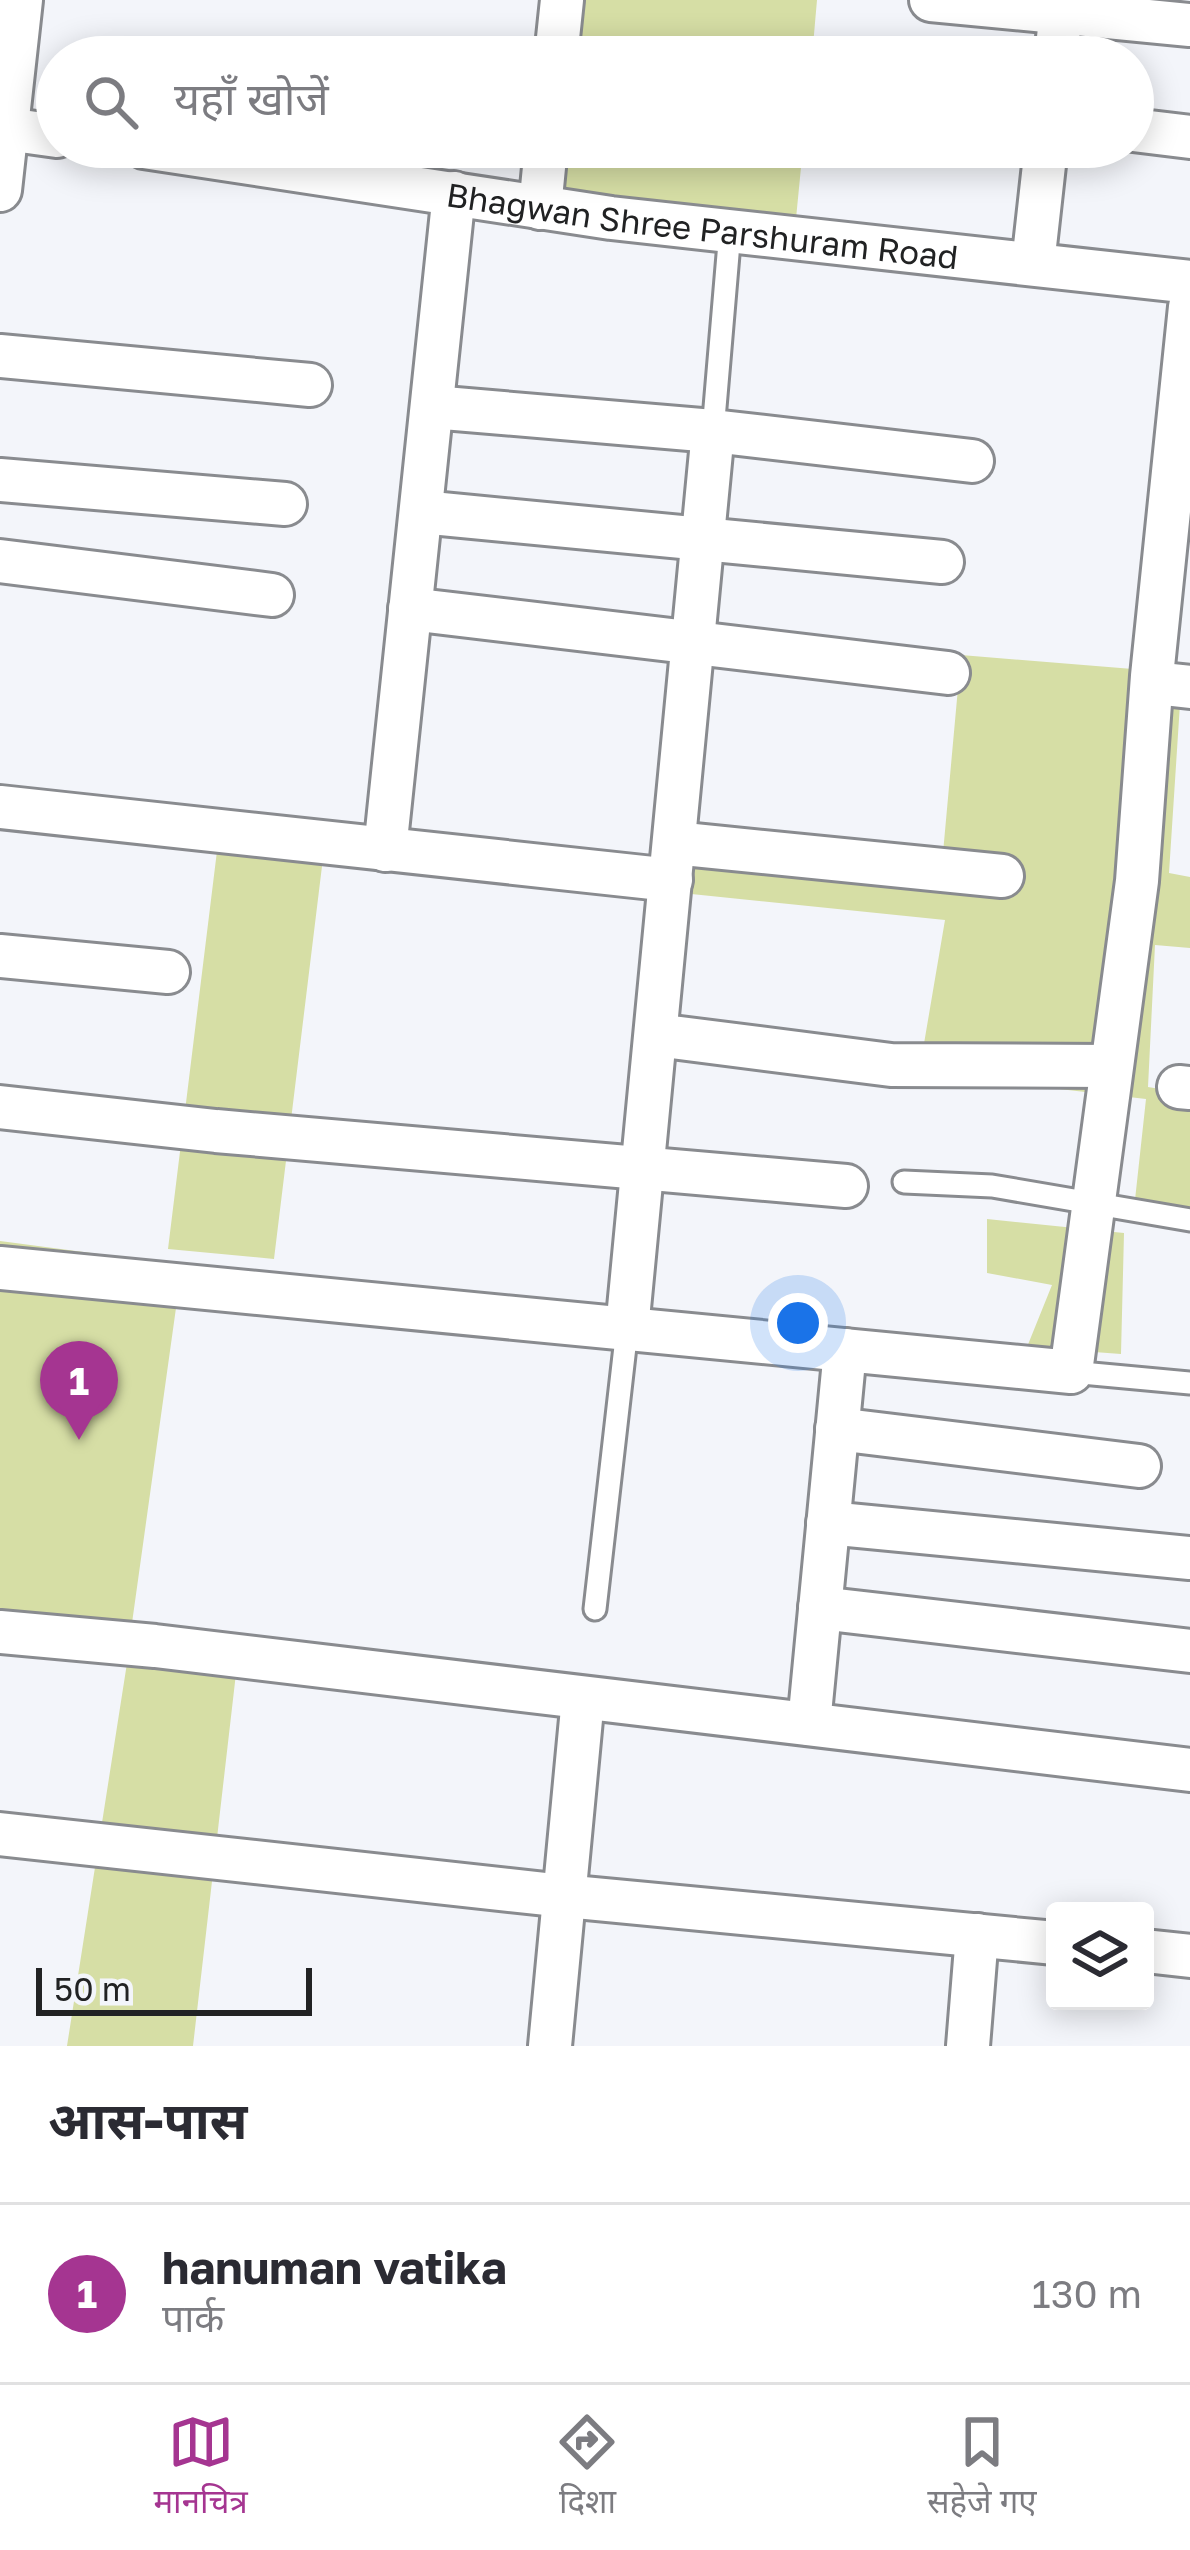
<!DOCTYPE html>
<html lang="hi">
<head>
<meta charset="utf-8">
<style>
  :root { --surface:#fff; --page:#f2f2f3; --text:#2b2b33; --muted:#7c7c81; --line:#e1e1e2; --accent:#a53591 }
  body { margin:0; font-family:"Golos Text","Noto Sans Devanagari",sans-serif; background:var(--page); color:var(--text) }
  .controls { position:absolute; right:36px; bottom:36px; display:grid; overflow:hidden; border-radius:12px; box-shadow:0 6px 30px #0003 }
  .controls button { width:108px; height:108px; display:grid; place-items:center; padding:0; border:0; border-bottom:3px solid var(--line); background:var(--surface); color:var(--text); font:60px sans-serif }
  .scale { position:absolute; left:36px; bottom:30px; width:276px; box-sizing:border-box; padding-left:12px; border:6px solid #212223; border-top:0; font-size:33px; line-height:42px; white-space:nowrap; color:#212223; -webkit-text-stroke:9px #f3f5fa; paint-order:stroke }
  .you { position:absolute; left:798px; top:1323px; width:42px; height:42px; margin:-30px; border:9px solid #fff; border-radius:50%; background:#1a73e8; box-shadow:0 0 0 18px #1a73e833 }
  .badge { display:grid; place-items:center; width:78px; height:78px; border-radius:50%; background:var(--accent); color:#fff; font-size:39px; font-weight:700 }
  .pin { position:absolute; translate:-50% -99px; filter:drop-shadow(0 3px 6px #0008) }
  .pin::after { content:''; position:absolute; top:63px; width:42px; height:36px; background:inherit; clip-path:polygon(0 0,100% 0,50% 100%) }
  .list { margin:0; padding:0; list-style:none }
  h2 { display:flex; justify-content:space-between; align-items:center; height:156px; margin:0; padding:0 48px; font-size:51px }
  h2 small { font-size:39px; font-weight:400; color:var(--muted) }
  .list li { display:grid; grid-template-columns:78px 1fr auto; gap:36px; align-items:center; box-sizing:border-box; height:180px; padding:0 48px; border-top:3px solid var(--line) }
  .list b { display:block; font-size:45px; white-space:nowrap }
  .list p { margin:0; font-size:39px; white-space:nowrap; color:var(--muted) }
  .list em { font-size:39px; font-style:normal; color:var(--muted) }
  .icon { flex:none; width:66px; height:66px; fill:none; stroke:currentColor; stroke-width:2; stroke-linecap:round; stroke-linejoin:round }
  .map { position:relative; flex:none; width:1190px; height:2046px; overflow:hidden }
  .search { position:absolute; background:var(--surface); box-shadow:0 6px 30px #0003; left:36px; right:36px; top:36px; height:132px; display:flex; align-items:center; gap:30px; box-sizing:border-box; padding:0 42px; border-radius:66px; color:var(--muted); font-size:45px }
  .sheet { height:336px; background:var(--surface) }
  nav { display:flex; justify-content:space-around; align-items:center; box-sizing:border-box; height:168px; border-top:3px solid var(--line); background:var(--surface); font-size:33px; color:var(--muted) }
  nav a { display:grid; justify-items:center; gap:6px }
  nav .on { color:var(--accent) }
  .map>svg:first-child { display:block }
</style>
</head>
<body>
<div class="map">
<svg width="1190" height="2046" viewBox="0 0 1190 2046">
  <rect width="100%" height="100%" fill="#f3f5fa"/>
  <!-- green -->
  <path fill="#d6dea5" d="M574 0H817L812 57H567Z
    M557 147H803L794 239 550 212Z
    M961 655 1182 673 1169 873 1190 877V948L1155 945 1148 1087 1190 1094V1215L1134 1209 1146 1099 919 1073 945 920 672 892 689 836 943 853Z
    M217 851 323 858 274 1259 168 1249Z
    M987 1219 1124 1233 1121 1354 1027 1347 1052 1285 987 1273Z
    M0 1241 182 1265 132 1623 0 1615Z
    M130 1644 238 1656 193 2046H67Z"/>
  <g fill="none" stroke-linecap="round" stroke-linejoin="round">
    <defs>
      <path id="lane" d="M713 431 730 231
        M904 1182 992 1186 1190 1220
        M1071 1372 1190 1383
        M595 1609 627 1329"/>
      <g id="street">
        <path d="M931 0 1190 25"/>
        <path d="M556 57 562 0"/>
        <path d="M1056 57 1062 0"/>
        <path d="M0 128 57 136"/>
        <path d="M1133 130 1190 137"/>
        <path id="s1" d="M144 147 611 218 1190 282"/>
        <path d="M0 190 21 0"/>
        <path d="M540 208 546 147"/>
        <path d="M1033 264 1046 147"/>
        <path d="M0 356 310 385"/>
        <path d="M432 407 713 431 972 461"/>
        <path d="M0 480 285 504"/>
        <path d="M421 512 942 562"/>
        <path d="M0 561 272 595"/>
        <path d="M410 609 948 673"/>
        <path d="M1154 683 1190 687"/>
        <path d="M0 807 671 880"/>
        <path d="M674 843 1002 876"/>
        <path d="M385 850 454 193"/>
        <path d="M0 956 168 972"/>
        <path d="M656 1035 891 1065 1111 1066"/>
        <path d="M1179 1087 1190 1088"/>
        <path d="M0 1107 216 1131 846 1186"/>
        <path d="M0 1268 1071 1372 1137 881 1152 676 1190 307"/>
        <path d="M627 1329 713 431"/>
        <path d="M837 1429 1139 1466"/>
        <path d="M828 1523 1190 1558"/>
        <path d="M820 1608 1190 1651"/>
        <path d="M0 1632 155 1646 1190 1770"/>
        <path d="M809 1724 845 1350"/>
        <path d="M0 1834 564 1896 1055 1943"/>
        <path d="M1145 1951 1190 1956"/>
        <path d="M550 2046 583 1698"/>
        <path d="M968 2046 977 1935"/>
      </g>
    </defs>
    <!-- lane casing -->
    <use href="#lane" stroke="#898b8f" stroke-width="27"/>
    <!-- street casing -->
    <use href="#street" stroke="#898b8f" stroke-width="48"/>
    <!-- lane -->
    <use href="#lane" stroke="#fff" stroke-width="21"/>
    <!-- street -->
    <use href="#street" stroke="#fff" stroke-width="42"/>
  </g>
  <g text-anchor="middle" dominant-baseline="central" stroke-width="12" stroke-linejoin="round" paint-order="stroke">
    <!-- street labels -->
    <g font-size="33" fill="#212223" stroke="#f3f5fa">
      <text stroke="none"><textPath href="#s1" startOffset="564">Bhagwan Shree Parshuram Road</textPath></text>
    </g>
  </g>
</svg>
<div class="controls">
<button><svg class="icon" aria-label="layers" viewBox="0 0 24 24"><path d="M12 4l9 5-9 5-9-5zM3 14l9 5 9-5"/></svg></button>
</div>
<div class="scale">50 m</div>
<div class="you"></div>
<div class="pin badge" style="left:79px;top:1440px">1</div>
<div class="search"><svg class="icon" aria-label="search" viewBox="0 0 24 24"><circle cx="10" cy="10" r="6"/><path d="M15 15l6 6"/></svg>यहाँ खोजें</div>
</div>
<section class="sheet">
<h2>आस-पास<small></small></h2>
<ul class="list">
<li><span class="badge">1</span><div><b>hanuman vatika</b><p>पार्क</p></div><em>130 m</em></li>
</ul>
</section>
<nav>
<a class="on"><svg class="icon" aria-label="map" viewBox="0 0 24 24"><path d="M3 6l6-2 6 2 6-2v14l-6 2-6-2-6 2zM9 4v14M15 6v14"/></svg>मानचित्र</a>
<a><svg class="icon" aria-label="directions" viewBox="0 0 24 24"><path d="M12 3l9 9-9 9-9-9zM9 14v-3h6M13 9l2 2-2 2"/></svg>दिशा</a>
<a><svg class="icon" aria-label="saved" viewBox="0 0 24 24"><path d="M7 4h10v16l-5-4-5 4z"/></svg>सहेजे गए</a>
</nav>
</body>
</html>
